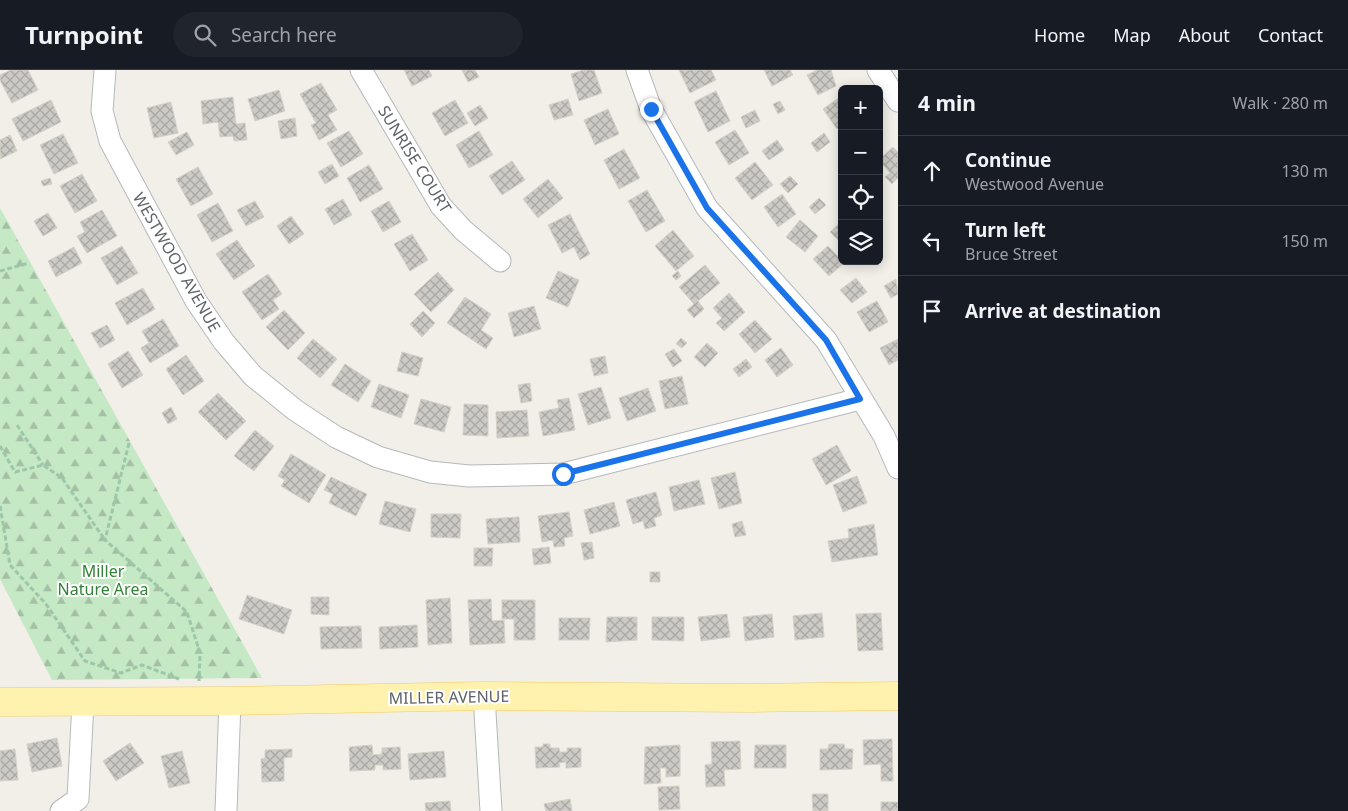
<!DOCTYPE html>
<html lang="en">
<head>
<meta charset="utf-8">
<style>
  :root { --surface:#171b24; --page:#20242c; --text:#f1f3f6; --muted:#9ea1a6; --line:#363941 }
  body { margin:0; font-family:"Noto Sans",sans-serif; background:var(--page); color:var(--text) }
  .controls { position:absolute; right:15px; top:15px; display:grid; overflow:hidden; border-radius:8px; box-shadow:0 2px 12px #0003 }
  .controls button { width:45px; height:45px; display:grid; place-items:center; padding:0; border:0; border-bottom:1px solid var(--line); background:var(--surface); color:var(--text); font:25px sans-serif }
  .stop { position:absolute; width:15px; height:15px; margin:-11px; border:4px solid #1a73e8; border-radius:50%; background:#fff }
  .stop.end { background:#1a73e8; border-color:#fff; box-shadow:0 1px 5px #0008 }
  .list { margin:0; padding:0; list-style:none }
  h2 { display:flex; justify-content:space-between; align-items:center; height:65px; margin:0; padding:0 20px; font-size:21px }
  h2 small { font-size:16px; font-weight:400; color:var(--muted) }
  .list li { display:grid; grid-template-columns:32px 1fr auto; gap:15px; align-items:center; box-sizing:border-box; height:70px; padding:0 20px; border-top:1px solid var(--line) }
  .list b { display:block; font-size:19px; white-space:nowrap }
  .list p { margin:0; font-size:16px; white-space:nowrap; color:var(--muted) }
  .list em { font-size:16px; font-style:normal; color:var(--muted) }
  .icon { flex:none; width:28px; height:28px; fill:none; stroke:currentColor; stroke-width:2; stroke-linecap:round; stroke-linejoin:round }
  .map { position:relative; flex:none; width:898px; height:741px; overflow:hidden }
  header { display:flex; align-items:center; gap:30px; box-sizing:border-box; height:70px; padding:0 25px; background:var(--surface); border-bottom:1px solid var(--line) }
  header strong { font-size:24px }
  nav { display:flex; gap:28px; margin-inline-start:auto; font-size:18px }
  .search { width:350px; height:45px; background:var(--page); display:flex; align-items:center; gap:12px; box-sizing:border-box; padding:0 18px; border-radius:28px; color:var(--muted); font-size:19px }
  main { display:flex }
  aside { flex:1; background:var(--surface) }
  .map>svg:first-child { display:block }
</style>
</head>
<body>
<header>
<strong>Turnpoint</strong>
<div class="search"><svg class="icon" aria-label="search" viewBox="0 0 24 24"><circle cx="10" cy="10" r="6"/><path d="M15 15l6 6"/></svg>Search here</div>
<nav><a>Home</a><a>Map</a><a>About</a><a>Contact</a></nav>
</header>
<main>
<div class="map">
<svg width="898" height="741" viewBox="0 0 898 741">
  <defs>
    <pattern id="forest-firs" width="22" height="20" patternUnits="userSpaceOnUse" patternTransform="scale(1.25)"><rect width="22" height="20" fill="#c5e8c5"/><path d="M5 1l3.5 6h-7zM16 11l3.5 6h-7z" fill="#a3c0a4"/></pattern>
    <pattern id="building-cross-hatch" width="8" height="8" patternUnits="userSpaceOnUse" patternTransform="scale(1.25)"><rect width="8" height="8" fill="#cccac5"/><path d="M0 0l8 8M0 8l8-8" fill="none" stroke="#a9a8a4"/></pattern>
  </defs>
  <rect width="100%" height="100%" fill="#f1efe8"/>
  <!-- forest -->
  <path fill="url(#forest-firs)" d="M0 138 262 608 52 610 0 509Z"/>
  <!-- building -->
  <path fill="url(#building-cross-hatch)" stroke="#d6d1c6" d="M11 0H28L38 20 12 33 0 10V5Z
    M404 0H429L432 6 412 16Z
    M462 0H475L479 7 468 12Z
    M584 0H594L602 23 579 31 571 4Z
    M679 0H711L716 10 690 23Z
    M764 0H790L793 5 772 16Z
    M817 0H831L836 16 818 25 807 5Z
    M321 13 337 40 328 45 337 60 319 70 311 55 316 53 300 24Z
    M279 20 285 41 255 51 248 29Z
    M716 21 730 51 708 62 694 32Z
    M233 27 236 54 245 53 247 70 234 71 233 66 220 67 218 52 203 54 201 31Z
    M840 27 842 55 837 59 823 39Z
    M568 29 573 45 554 50 549 35Z
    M51 30 61 52 23 71 12 49Z
    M455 30 468 53 445 66 432 43Z
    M780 31 785 40 778 44 773 34Z
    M171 32 178 63 154 68 147 38Z
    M480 35 488 48 475 56 467 43Z
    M608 39 619 64 595 75 584 50Z
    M755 40 760 51 746 58 741 47Z
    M295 48 297 66 281 69 278 51Z
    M735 60 749 83 729 95 715 72Z
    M349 61 363 84 341 97 327 73Z
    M479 61 493 85 469 98 456 75Z
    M187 62 194 75 176 85 168 72Z
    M824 63 830 72 817 82 811 73Z
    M63 64 78 93 54 104 40 75Z
    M10 65 17 81 0 89V70Z
    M777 70 784 80 769 90 762 81Z
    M893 77 898 82V108L892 114 885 107 890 103 879 90Z
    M624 79 640 108 619 119 604 90Z
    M512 91 525 110 502 125 489 106Z
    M755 92 773 115 752 130 735 108Z
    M332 94 339 106 325 114 318 102Z
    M369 95 383 119 360 132 347 108Z
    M198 97 213 124 191 136 176 109Z
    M82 104 97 131 75 143 60 116Z
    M790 106 798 114 788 123 780 114Z
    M50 108 52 114 43 116 41 111Z
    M548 109 563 128 538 148 523 129Z
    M647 120 665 151 646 162 628 131Z
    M782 124 796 144 778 157 764 137Z
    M819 128 826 135 815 144 809 137Z
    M343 129 352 145 334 155 325 139Z
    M255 131 264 147 246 156 237 140Z
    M389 131 401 152 383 162 371 141Z
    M218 133 233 161 212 172 197 145Z
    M102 140 117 166 87 183 77 166 85 162 80 152Z
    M48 143 57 158 43 166 34 151Z
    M570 144 590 184 580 190 574 177 562 183 548 155Z
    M291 146 304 164 289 174 277 156Z
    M800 150 818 166 805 182 786 167Z
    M842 151V174L830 162Z
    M673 160 694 186 676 201 655 176Z
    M412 164 428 190 410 201 394 174Z
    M237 170 255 196 234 210 216 184Z
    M122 176 138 203 117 215 101 188Z
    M828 176 844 193 829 206 813 189Z
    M74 177 82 193 56 207 48 191Z
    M705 195 720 213 698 231 704 239 694 248 687 240 694 234 679 217Z
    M558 201 579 210 568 237 546 228Z
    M678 201 681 206 676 210 672 206Z
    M438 202 454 220 431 242 414 224Z
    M268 204 282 224 273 230 279 239 262 250 242 222Z
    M856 208 867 222 852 233 840 220Z
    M896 209 898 224 891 228 884 216Z
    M143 218 155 239 127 255 115 233Z
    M729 223 745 242 724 261 716 253 722 248 713 238Z
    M465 227 491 244 481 260 493 268 486 279 447 253Z
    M877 231 888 252 869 262 857 242Z
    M534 236 541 259 514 267 508 243Z
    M284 240 305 263 288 280 266 257Z
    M423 241 435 253 422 267 410 254Z
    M163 249 179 276 150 293 141 278 149 273 142 261Z
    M755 250 772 269 755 283 739 264Z
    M107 255 115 270 100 278 91 263Z
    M681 268 687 273 682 278 676 274Z
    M313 269 337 289 320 308 297 288Z
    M898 269V290L889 295 880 278Z
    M707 273 718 283 705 297 694 287Z
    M781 278 793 295 777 307 765 290Z
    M674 279 682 291 673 297 665 284Z
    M128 281 143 305 122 318 108 294Z
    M402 282 423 288 418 306 397 301Z
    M186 285 204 311 183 325 166 299Z
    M605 286 608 303 594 306 590 289Z
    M746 289 752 297 739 307 733 299Z
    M345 294 371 311 358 332 331 315Z
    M682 306 688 334 665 339 659 311Z
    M530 313 532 331 521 333 518 315Z
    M379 314 409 325 401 348 371 337Z
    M601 317 611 348 588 355 578 324Z
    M648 318 656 341 627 351 619 328Z
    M218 323 246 351 226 370 198 342Z
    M569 328 575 360 543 366 539 342 559 338 557 330Z
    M421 329 451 337 444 362 414 354Z
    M464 334 488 335V366L463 365Z
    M171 337 177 349 168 354 162 343Z
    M527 340 529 366 497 368 496 342Z
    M255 360 274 376 254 401 234 386Z
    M837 375 851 401 826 415 812 389Z
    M291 384 326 405 309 433 281 416 285 410 278 406Z
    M735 402 742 433 719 439 711 408Z
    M857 406 867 433 843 442 833 415Z
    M331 407 367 424 356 446 329 433 333 424 324 420Z
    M699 410 705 434 674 441 669 417Z
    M656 422 662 445 654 448 656 456 645 459 643 451 633 454 626 430Z
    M385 431 416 439 410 462 379 454Z
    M614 432 620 456 590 464 584 440Z
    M569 442 573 466 564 468 565 476 554 477 553 470 542 472 538 446Z
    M431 444H461L460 468 431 467Z
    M519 447 520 472 488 474 486 449Z
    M742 451 746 465 735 467 732 454Z
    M874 454 878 485 832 492 828 471 849 468 848 459Z
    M592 472 594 488 584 490 581 473Z
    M549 477 551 493 534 495 532 479Z
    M474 478H493L492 496H474Z
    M650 502H660V512H650Z
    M247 525 292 540 284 564 239 549Z
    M311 527H329V545L311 544Z
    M450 528 452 573 428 575 426 530Z
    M491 529 492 551 504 550 505 573 470 575 468 530Z
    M502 530H535V570H514V549H502Z
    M822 543 824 567 795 570 793 546Z
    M881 543 883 580 858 581 856 544Z
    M727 544 730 567 701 571 698 547Z
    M772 544 774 567 745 571 743 547Z
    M607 547H637V570L606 572Z
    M652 547H684V571L652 570Z
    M559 548H590L589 570H559Z
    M417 555 418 577 380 579 379 557Z
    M361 556 362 578 321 579 320 557Z
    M57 668 62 696 32 702 27 674Z
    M892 669 893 711H881V694L864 695 863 670Z
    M740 671 741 699 724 700 725 716 706 717 705 695 712 694 711 672Z
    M130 673 144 693 116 711 103 691Z
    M543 674H550V678H559L560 682H567V678H581V697L566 698V692L559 693 560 697 536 698 535 677H543Z
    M829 674H844L845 679H853L852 699 820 700V679H828Z
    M372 675 373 685 382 684V678L400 677 401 699 383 700V695H375V700L350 701 349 677Z
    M680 675V706L666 707V698H660L661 713 644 714 645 677Z
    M755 675H786V698H754Z
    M15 679 18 710 0 711V681Z
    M292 679V687L284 688V711L262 712 261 689 265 688V680Z
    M182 681 190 713 169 718 161 686Z
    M444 681 446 707 410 710 408 684Z
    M679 716 680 739 659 740 658 717Z
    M812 724H828V741H813Z
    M570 729 572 741H546L544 734Z
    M450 731 451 741H426L425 733Z
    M881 732H898V741H881Z"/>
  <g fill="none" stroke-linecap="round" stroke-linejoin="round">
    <defs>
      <path id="minor" d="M105 0 102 41 110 71 196 231 224 272 253 306 295 340 336 367 378 387 430 402 469 406 563 404 860 329
        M361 0 441 136 463 160 500 191
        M637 0 651 39 707 138 826 270 884 366 898 398
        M878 0 898 31
        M484 626 491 741
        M61 741 78 729 83 632
        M226 741 230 631"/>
      <path id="major" d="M0 632 230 631 484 626 752 628 898 626"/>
    </defs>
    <!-- minor casing -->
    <use href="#minor" stroke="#b5b8bc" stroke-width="23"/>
    <!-- major casing -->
    <use href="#major" stroke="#f2c960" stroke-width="29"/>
    <!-- path -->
    <path stroke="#9cc7a9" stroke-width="3" stroke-dasharray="5 2.5" stroke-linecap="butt" d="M0 201 29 193
      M17 355 43 395
      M129 373 105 470 187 542 200 583 199 611
      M0 376 15 402 43 395 62 408 105 470
      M0 436 10 495 46 534 85 591 121 603 142 595 179 609"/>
    <!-- minor -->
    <use href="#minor" stroke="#fff" stroke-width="21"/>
    <!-- major -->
    <use href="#major" stroke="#fff2af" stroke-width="28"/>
  </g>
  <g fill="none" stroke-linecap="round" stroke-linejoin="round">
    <!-- route -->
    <path stroke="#1a73e8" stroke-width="6" d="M563 404 860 329 826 270 707 138 651 39"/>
  </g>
  <g text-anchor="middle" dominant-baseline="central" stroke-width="4" stroke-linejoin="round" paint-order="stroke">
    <!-- street labels -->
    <g font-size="16" fill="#5f6368" stroke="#fff">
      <text transform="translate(415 89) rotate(58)">SUNRISE COURT</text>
      <text transform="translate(177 192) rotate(60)">WESTWOOD AVENUE</text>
      <text transform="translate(449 627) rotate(-1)">MILLER AVENUE</text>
    </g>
    <!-- park labels -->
    <g font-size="16" fill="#348238" stroke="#fff">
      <text x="103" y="501">Miller<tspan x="103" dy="18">Nature Area</tspan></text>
    </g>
  </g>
</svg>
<div class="controls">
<button>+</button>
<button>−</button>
<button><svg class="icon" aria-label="locate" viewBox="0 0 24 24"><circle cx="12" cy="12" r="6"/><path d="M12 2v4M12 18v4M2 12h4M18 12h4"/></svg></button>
<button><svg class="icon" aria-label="layers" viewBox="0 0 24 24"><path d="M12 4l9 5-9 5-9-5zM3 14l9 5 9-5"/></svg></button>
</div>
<div class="stop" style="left:563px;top:404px"></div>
<div class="stop end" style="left:651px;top:39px"></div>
</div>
<aside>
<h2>4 min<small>Walk · 280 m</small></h2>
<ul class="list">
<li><svg class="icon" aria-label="ahead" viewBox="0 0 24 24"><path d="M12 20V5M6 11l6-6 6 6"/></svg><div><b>Continue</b><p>Westwood Avenue</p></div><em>130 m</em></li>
<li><svg class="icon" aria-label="left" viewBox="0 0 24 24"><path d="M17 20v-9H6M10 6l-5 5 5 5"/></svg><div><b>Turn left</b><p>Bruce Street</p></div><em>150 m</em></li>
<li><svg class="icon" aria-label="arrive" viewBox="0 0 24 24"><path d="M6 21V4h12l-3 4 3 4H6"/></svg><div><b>Arrive at destination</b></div></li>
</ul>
</aside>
</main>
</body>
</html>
